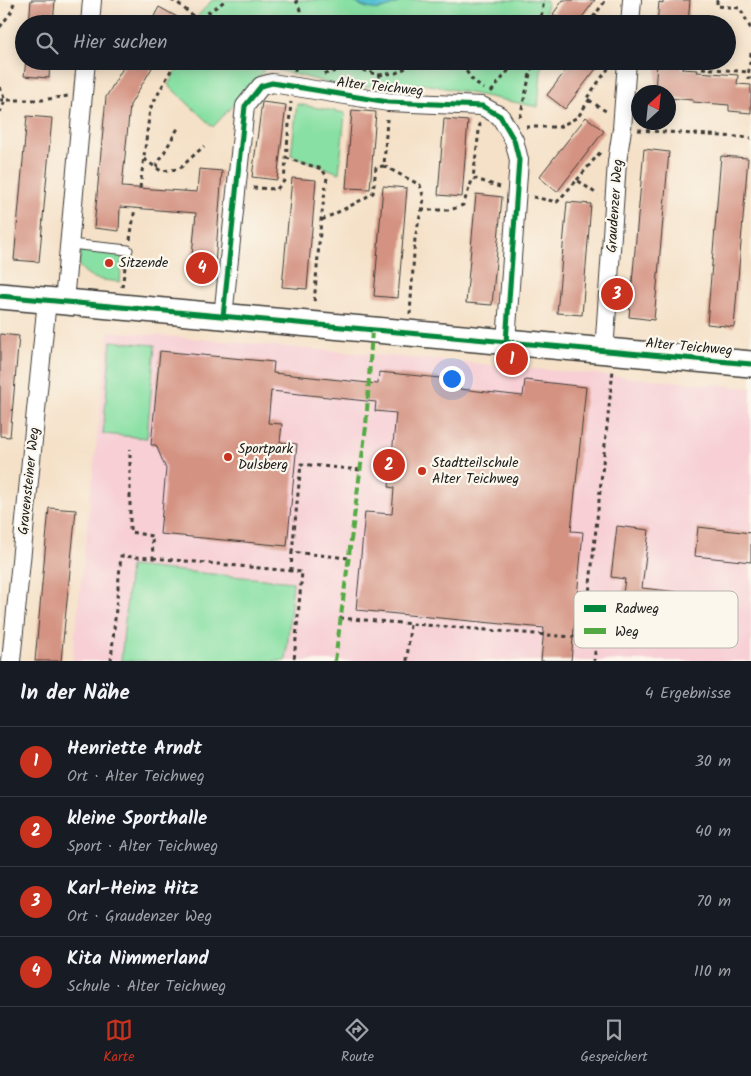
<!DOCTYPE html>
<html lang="de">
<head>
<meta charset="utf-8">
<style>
  :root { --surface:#171b24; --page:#20242c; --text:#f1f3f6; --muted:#9ea1a6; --line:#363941; --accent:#c8321e }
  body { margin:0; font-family:Kalam,sans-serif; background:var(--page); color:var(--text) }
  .compass { position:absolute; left:631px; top:85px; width:45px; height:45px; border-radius:50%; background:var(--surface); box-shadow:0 2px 12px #0003; rotate:27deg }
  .you { position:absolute; left:451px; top:378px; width:18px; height:18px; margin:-12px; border:4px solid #fff; border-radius:50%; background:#1a73e8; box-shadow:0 0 0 8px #1a73e833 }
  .badge { display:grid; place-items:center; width:32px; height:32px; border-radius:50%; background:var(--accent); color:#fff; font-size:16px; font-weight:700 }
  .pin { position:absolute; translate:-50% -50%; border:2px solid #fff; box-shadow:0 1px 5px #0006 }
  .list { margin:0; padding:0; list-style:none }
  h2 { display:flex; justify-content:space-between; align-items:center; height:65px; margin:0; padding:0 20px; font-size:21px }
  h2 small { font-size:16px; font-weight:400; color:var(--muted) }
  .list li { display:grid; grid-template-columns:32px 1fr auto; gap:15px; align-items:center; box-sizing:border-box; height:70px; padding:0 20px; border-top:1px solid var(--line) }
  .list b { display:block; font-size:19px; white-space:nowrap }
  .list p { margin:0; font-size:16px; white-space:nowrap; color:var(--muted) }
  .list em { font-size:16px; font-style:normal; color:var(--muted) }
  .icon { flex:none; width:28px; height:28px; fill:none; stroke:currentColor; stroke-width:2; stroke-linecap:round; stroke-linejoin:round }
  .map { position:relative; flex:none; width:751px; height:661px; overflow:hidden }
  .search { position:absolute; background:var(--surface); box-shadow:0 2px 12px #0003; left:15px; right:15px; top:15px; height:55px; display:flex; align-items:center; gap:12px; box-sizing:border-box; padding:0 18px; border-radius:28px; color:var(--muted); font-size:19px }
  .sheet { height:345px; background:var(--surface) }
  nav { display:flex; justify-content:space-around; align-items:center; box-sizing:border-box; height:70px; border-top:1px solid var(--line); background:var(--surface); font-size:14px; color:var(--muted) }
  nav a { display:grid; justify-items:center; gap:2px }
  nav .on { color:var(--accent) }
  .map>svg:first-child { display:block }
</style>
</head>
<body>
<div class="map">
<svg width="751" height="661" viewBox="0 0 751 661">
  <rect width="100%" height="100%" fill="#fbf7ec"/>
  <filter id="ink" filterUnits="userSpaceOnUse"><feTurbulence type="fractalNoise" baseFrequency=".02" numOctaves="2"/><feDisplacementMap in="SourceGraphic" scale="10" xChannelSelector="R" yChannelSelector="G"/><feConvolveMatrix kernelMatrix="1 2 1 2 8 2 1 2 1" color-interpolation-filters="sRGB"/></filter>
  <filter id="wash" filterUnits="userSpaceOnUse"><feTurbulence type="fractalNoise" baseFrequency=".0096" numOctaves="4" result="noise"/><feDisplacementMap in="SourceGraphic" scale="20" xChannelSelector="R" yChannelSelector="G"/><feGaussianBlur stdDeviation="1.12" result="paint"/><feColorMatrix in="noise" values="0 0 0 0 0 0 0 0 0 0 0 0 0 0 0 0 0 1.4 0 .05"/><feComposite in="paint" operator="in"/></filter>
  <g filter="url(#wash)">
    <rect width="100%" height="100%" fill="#f5e1c8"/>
    <!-- built -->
    <path fill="#f7cfd5" d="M109 331 751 388V661H72Z"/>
    <!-- green -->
    <path fill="#89e0a4" stroke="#527e60" d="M212 0H547L545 24H205L197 17Z
      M181 61H250L264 71 213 127 168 85Z
      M260 61H542L538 107 425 84 344 87 271 68Z
      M297 104 345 113 339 173 291 155Z
      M81 249 122 254 120 282C100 279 93 282 79 266Z
      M111 341 155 345 147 438 103 434Z
      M130 566 293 582 286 661H121Z"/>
    <!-- water -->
    <path fill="#57c1d3" stroke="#3a6e78" d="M351 0H404C382 11 373 14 351 0Z"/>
    <g id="blocks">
      <!-- building -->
      <path fill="#d49382" d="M31 0H55L53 24H29Z
        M563 0H595L577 24H567L553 14Z
        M663 0H690L688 24H657L659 2 663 3Z
        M159 7 190 24H150Z
        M26 61H50L49 78 24 76Z
        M127 61H156L130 105 122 187 197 192 199 169 222 171 214 279 190 277 196 213 120 207 119 231 94 228 106 97Z
        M573 61H602L565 109 547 95Z
        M657 61H683L682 69 698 70 697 72 738 75 737 84 751 85V113L729 111V105L693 102V100L668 98V92H655Z
        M262 102 286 105 277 180 252 177Z
        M352 110 376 112 370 189 346 188Z
        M27 116 52 118 39 262 14 260Z
        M586 117 604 131 557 192 539 177Z
        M444 119 468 121 462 197 438 195Z
        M644 149 669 152 654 320 629 317Z
        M721 156 748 158 734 327 707 324Z
        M292 178 316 180 307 289 282 287Z
        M383 186 407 188 398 298 374 296Z
        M476 194 502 197 492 305 466 303Z
        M567 202 591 204 582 315 557 313Z
        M0 334 19 336 10 437 0 436Z
        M160 351 274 362 273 373 378 384 379 372 461 380 460 389 523 396 525 380 586 387 571 531 583 532 571 661H541L544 628 356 610 365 512 392 514 394 488 389 487 396 413 375 411 376 402 271 391 268 423 282 424 280 442 297 444 287 546 160 534 166 469 156 445H151Z
        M49 508 76 510 61 661H35Z
        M617 526 649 530 642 588 686 593 683 616 621 609 625 579 611 577Z
        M698 527 751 533V562L695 556Z"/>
    </g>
  </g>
  <g filter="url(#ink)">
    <use href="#blocks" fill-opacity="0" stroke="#3d3a36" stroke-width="1"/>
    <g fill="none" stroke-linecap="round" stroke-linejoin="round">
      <defs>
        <path id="lane" d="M70 244 128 250"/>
        <path id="street" d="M90 24 92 0
          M630 24 632 0
          M64 302 86 61
          M223 317 245 106 261 86 272 83 388 102 482 106 500 116 514 140 519 160 506 342
          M604 352 617 162 622 129 627 61
          M11 661 47 300"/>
        <path id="secondary" d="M0 296 751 364"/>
      </defs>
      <!-- lane casing -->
      <use href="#lane" stroke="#3d3a36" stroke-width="11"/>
      <!-- street casing -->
      <use href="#street" stroke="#3d3a36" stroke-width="20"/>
      <!-- secondary casing -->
      <use href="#secondary" stroke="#3d3a36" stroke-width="28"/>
      <!-- path -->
      <path stroke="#3d3a36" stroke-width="3" stroke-dasharray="4 4" stroke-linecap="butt" d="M171 0 178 3 202 24
        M296 0 300 10 299 24
        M717 0V6L740 8 751 29
        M595 15 607 24
        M196 24 198 20 226 0
        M540 24 544 0
        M588 24 606 0
        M0 27 11 12 15 0
        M751 53 748 78H751
        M256 61 266 68
        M454 61 464 68 474 82 484 89
        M702 68 749 72
        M295 71 296 61
        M324 74 352 67 379 75V84
        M379 75 396 73 419 61
        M0 87 5 101 0 112
        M491 92 513 65 518 61
        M0 100H42L68 96
        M589 100 607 112
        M520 117 533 61
        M480 123 473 178 500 187
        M526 127H559L578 117 589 100 586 99 608 69 611 71
        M638 130 751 138
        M286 158 322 169 327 177 321 220 314 304
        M144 159 161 171 179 169 204 146
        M384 166 420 185 424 199 415 238 410 314
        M156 167 178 128
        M577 180 602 150
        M140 188 150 109 176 61
        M253 188 277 189 284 181 291 102
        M533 197 557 202 577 180 598 195
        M421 210H451L463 205 473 178
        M322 220 356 203 373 193 376 167 384 166 387 119
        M130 240 135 208
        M122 287 126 261
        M153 558 302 572 294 661
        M348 558 292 552 301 464 360 470
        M291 571 292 552
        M340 618 572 637 585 631 613 370
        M585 631 596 644 594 661
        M111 661 121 556 153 558 152 536 130 532V449
        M407 661 410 624"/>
      <!-- lane -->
      <use href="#lane" stroke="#fff" stroke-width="9"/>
      <!-- street -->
      <use href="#street" stroke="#fff" stroke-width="18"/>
      <!-- secondary -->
      <use href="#secondary" stroke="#fff" stroke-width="25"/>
      <!-- quiet -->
      <path stroke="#52a943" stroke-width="4" stroke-dasharray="8 4" stroke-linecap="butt" d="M335 661 366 427 372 330"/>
      <defs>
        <path id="cycleway" d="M0 296 751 364
          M223 317 245 106 261 86 272 83 388 102 482 106 500 116 514 140 519 160 506 342"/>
      </defs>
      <!-- cycleway casing -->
      <use href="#cycleway" stroke="#fbf7ec" stroke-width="8"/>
      <!-- cycleway -->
      <use href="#cycleway" stroke="#00873e" stroke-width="5"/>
    </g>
  </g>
  <!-- markers -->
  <g fill="#c8321e" stroke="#fbf7ec" stroke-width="2">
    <circle cx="109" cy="263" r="5"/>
    <circle cx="228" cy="457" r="5"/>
    <circle cx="422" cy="471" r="5"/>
  </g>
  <g text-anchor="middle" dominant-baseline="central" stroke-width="4.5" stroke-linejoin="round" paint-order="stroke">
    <!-- street labels -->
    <g font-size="14" fill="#1c1c1c" stroke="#fbf7ec">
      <text transform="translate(380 87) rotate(6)">Alter Teichweg</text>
      <text transform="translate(615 206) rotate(-86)">Graudenzer Weg</text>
      <text transform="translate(689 347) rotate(5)">Alter Teichweg</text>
      <text transform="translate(29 481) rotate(-84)">Gravensteiner Weg</text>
    </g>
    <!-- poi labels -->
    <g font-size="14" fill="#1c1c1c" stroke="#fbf7ec" text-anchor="start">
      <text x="119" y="263">Sitzende</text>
      <text x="238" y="449">Sportpark<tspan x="238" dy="16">Dulsberg</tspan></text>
      <text x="432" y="463">Stadtteilschule<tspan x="432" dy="16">Alter Teichweg</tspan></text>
    </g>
  </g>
  <!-- legend -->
  <rect x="574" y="591" width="164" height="57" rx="8" fill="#fbf7ec" stroke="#b8b5ae" stroke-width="1"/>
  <rect x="584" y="605" width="22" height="7" fill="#00873e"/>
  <rect x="584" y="628" width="22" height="6" fill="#52a943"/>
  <g font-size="14" fill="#1c1c1c">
    <text x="615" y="613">Radweg</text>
    <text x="615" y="636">Weg</text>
  </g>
</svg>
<svg class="compass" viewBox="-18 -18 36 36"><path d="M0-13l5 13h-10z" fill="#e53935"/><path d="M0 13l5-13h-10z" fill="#9ea1a6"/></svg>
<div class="you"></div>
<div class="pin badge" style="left:512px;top:359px">1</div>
<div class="pin badge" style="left:389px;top:465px">2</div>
<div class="pin badge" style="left:617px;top:294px">3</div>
<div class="pin badge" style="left:202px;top:268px">4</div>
<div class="search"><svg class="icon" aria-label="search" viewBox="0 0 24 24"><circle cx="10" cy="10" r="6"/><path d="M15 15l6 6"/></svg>Hier suchen</div>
</div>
<section class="sheet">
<h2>In der Nähe<small>4 Ergebnisse</small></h2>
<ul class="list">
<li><span class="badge">1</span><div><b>Henriette Arndt</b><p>Ort · Alter Teichweg</p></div><em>30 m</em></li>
<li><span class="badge">2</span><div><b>kleine Sporthalle</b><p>Sport · Alter Teichweg</p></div><em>40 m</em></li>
<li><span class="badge">3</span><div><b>Karl-Heinz Hitz</b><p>Ort · Graudenzer Weg</p></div><em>70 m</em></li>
<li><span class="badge">4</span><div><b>Kita Nimmerland</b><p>Schule · Alter Teichweg</p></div><em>110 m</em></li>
</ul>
</section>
<nav>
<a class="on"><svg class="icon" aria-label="map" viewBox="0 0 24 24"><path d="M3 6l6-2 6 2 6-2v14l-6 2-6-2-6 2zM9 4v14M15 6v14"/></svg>Karte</a>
<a><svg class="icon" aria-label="directions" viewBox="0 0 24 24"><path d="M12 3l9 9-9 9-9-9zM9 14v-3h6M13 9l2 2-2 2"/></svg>Route</a>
<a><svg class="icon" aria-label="saved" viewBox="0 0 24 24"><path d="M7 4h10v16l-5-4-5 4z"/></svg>Gespeichert</a>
</nav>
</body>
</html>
